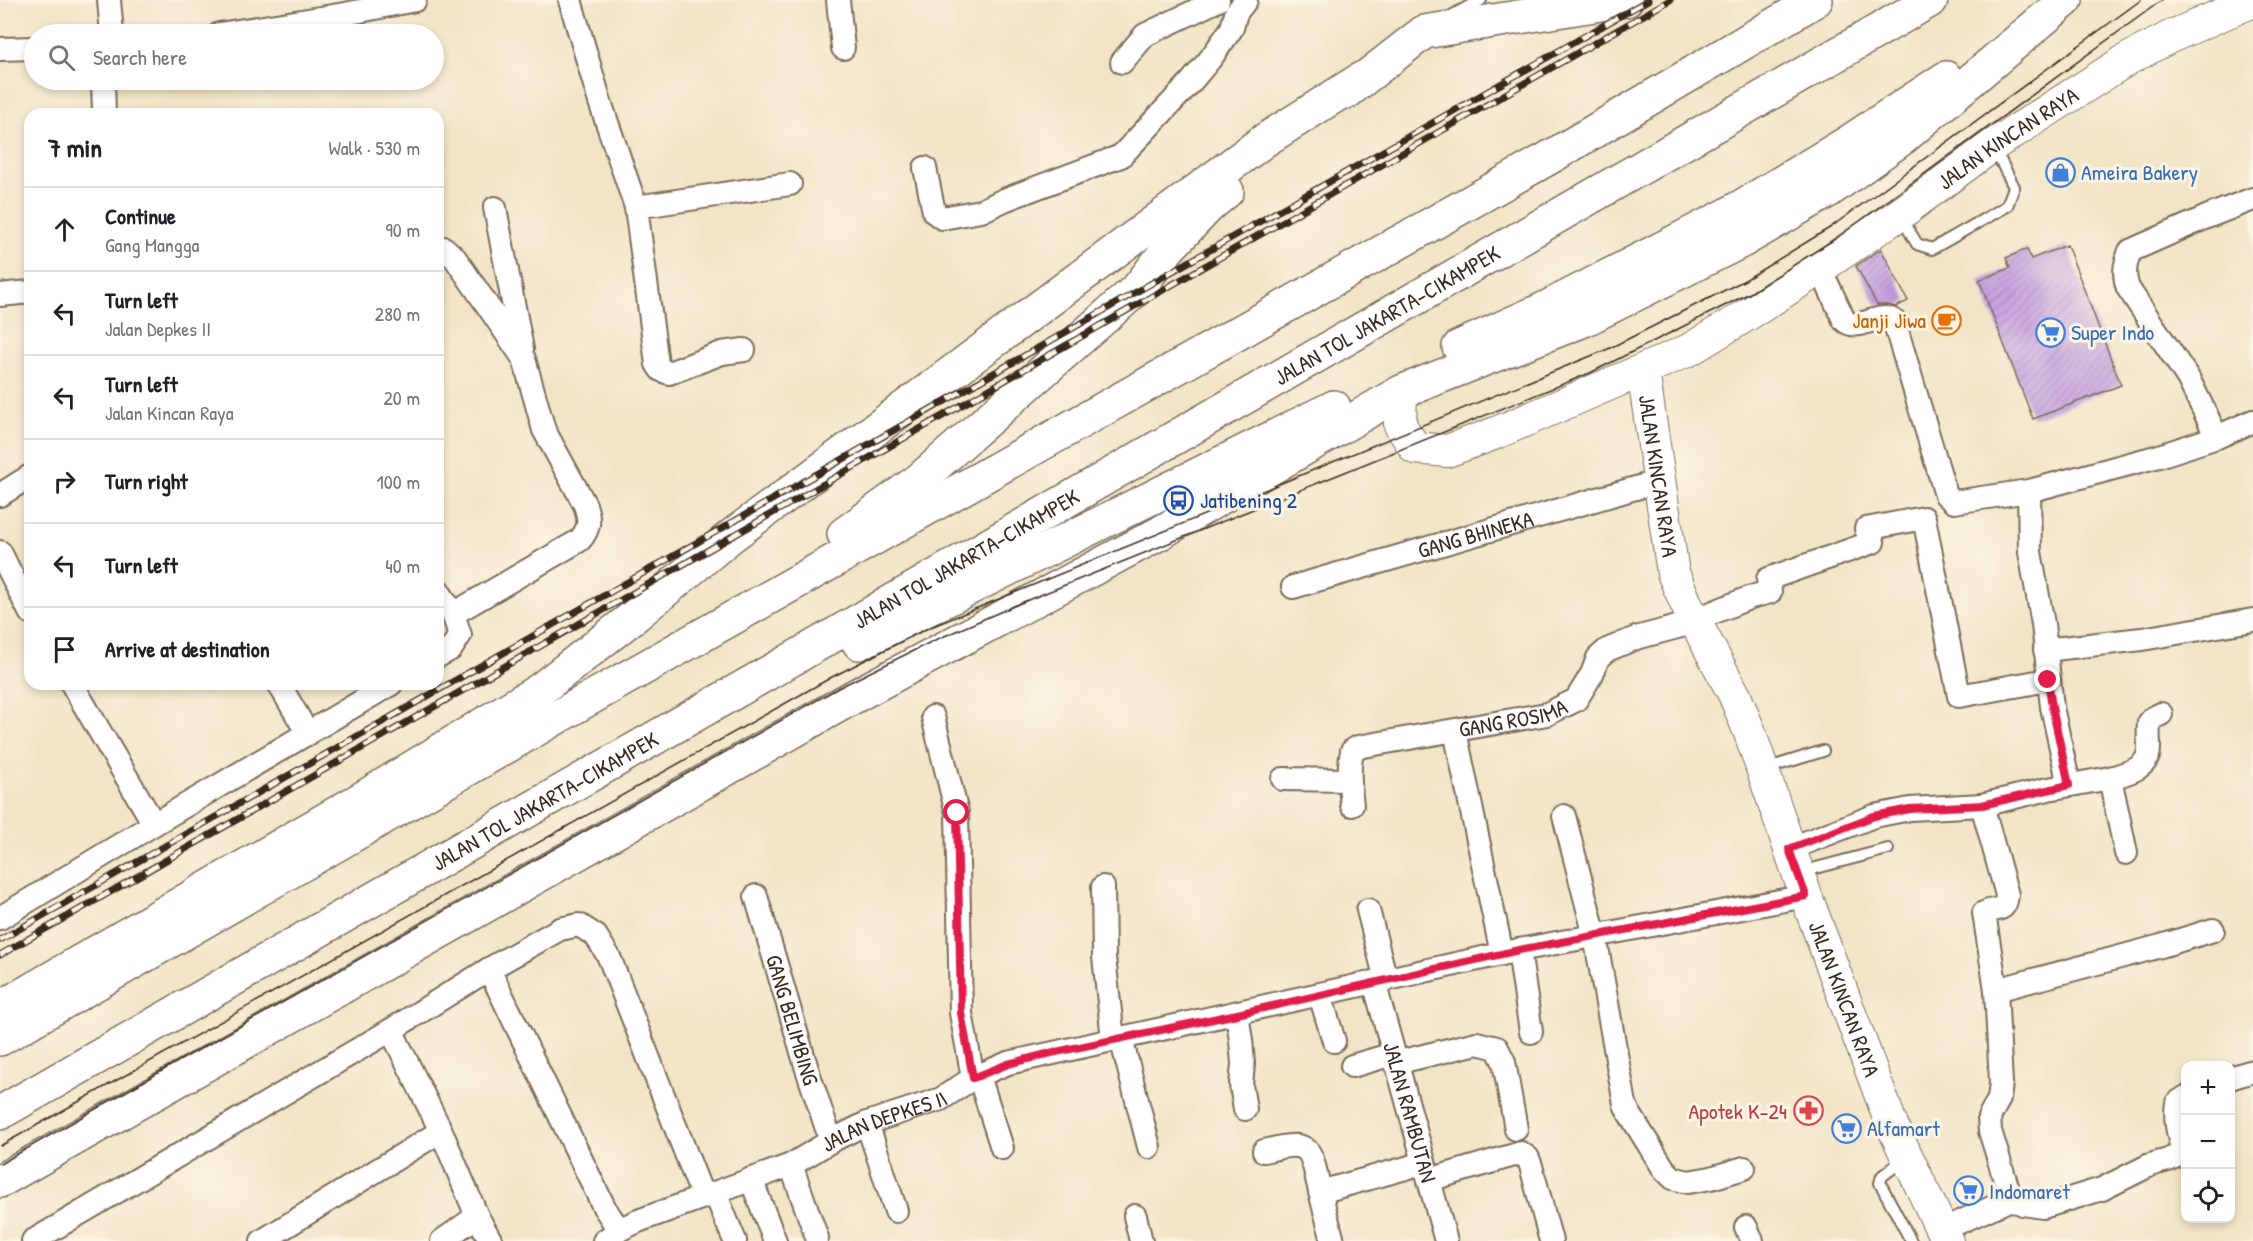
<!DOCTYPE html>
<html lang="en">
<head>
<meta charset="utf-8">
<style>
  :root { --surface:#fff; --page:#f6f6f6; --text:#202124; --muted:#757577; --line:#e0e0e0 }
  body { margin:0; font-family:"Patrick Hand",sans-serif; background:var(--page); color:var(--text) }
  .controls { position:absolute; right:18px; bottom:18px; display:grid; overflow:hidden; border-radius:12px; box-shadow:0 3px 9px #0003 }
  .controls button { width:54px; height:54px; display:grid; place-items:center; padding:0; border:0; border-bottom:2px solid var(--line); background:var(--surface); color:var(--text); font:30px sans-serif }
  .stop { position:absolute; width:18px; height:18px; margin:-14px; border:4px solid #e11d48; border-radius:50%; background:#fff }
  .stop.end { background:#e11d48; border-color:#fff; box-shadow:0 2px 6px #0008 }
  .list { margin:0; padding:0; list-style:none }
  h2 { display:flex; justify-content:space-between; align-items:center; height:78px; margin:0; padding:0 24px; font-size:26px }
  h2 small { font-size:20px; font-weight:400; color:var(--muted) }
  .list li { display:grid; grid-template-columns:39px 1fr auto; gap:18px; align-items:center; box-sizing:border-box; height:84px; padding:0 24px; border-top:2px solid var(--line) }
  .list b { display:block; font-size:22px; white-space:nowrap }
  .list p { margin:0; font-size:20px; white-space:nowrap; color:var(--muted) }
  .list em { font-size:20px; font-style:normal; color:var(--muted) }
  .icon { flex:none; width:33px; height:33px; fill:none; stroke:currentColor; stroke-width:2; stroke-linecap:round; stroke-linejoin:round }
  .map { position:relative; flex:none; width:2253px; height:1241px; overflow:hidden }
  .search { position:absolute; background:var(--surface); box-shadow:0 3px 9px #0003; left:24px; top:24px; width:420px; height:66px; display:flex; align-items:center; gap:15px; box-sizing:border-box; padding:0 21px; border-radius:33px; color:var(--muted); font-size:22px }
  .panel { position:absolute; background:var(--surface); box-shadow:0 3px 9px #0003; left:24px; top:108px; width:420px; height:582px; border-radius:18px }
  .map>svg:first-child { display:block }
</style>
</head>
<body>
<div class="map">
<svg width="2253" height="1241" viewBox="0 0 2253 1241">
  <defs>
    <pattern id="building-hatch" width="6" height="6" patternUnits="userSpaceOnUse" patternTransform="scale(1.5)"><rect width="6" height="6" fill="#c39ce1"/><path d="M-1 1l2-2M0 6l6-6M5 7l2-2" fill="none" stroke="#a07fb6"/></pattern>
  </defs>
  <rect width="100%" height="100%" fill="#fcf5e5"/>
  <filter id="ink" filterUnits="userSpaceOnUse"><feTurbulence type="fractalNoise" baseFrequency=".0167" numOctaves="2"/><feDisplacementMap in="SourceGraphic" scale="12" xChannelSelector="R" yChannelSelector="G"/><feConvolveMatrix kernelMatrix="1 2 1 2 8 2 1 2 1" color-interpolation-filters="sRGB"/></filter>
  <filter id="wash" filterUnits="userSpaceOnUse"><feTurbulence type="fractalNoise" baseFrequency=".008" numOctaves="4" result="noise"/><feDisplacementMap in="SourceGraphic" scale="24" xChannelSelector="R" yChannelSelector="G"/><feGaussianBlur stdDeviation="1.35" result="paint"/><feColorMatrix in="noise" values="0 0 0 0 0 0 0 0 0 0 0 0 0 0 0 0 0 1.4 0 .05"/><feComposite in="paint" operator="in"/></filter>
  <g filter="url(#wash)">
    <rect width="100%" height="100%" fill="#f2e4c6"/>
    <g id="blocks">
      <!-- building -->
      <path fill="url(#building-hatch)" d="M2067 245 2121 385 2033 419 1979 280 2010 268 2006 258 2027 249 2031 259Z
        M1881 249 1908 301 1896 307 1888 305H1877L1856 266Z"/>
    </g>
  </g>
  <g filter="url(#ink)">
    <use href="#blocks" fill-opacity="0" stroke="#7b6b59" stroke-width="1.5"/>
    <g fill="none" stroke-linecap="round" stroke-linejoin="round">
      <defs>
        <path id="lane" d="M1453 15 1481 0
          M1901 217 1917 244 1932 249 2007 206 2014 187 1994 148
          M1765 769 1823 751
          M1801 872 1888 849
          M1905 1159 1882 1176 1880 1183 1911 1241"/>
        <g id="street">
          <path d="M109 0 112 34"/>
          <path d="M570 0 600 102 636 207 657 364 661 370 669 373 722 353 744 350"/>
          <path d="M838 0 843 48"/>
          <path d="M219 34 345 14 415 0"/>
          <path d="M0 49 34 48"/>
          <path d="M1122 62 1145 35 1218 0"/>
          <path d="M103 80 104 114"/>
          <path d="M925 168 934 212 942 218 981 211 1004 200 1121 156 1191 82 1211 58 1232 28 1236 13 1246 0"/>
          <path d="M636 207 790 184"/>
          <path d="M495 208 522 349"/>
          <path d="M438 247 444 248 455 258 524 359 544 430 585 505C590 520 590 528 580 540L453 614 460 635 451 649 438 656"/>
          <path d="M1820 268 1844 320C1858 334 1878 310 1894 321L1946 495 1954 502 2029 491 2159 456 2217 437 2253 421"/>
          <path d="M0 295 30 292"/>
          <path d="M2217 437 2188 378 2128 288C2123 275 2125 264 2130 251L2209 216 2253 199"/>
          <path d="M2029 491 2030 552 2043 624 2052 707 2069 785"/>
          <path d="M0 495 30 476"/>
          <path d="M0 552 30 612"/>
          <path id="s1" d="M1293 587 1660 481"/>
          <path d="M438 590 453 614"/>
          <path d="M1707 615 1751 597 1770 592 1768 579 1873 542 1866 529 1924 518 1959 696 2048 680"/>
          <path d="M2045 650 2142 639 2253 620"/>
          <path d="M72 684 154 824"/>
          <path d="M279 684 308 734"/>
          <path d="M933 717 957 813 961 1013 973 1078"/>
          <path d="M1455 731 1502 954"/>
          <path d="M2110 778C2127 773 2150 769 2149 747 2149 739 2148 731 2149 723L2153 718 2161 714"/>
          <path d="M1283 779 1349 780"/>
          <path id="s2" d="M1352 805C1350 787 1348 769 1352 751L1358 747 1547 714 1576 700 1592 674 1598 658 1607 650 1636 638 1696 622"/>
          <path d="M1982 805 2048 789 2110 778 2126 853"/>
          <path d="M1564 816 1595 936 1625 1104 1629 1113 1664 1169 1673 1178 1688 1182 1711 1178 1744 1168"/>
          <path d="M1789 849 1874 816 1910 809 1982 805 2007 895C2005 914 1997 906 1984 913L1996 990 2001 1083 1999 1099 1989 1117 1990 1131 2011 1199"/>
          <path d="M1103 887 1104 957 1113 1039"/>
          <path id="s3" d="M756 896 807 1069 831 1141"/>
          <path d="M1368 910 1386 980"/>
          <path d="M0 918 154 824 391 684"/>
          <path d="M1519 950 1531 1032"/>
          <path d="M489 969 604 1207 619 1230"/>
          <path id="s4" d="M1374 982 1446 1241"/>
          <path d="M1996 990 2161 946 2213 930"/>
          <path d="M1320 995 1334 1041"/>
          <path d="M1237 1014 1241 1040 1243 1064 1241 1085 1245 1109"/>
          <path d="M391 1030 441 1131 477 1216 491 1241"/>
          <path d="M1121 1038 1149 1147"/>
          <path d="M1395 1063 1477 1043 1497 1048 1504 1062 1516 1129"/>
          <path d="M1352 1066 1393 1054"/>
          <path d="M979 1076 1002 1148"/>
          <path d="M2230 1078 2253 1071"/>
          <path d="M867 1123 896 1211"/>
          <path d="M1264 1151C1312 1139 1310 1146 1320 1192"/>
          <path d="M791 1165 817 1238"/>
          <path d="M751 1179 775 1241"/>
          <path d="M1429 1180 1521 1153 1528 1158 1531 1166 1551 1241"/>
          <path d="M715 1193 735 1241"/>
          <path d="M1135 1216 1141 1241"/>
          <path d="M1746 1227 1752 1241"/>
          <path d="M1942 1230 2011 1199 2023 1204 2043 1207 2102 1189 2150 1165 2168 1160 2183 1153C2179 1136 2174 1120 2177 1103L2186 1097"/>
          <path d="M33 1241 391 1030 489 969 560 929 579 925 596 936 609 957 703 1197"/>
          <path d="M262 1241 441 1131"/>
          <path d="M442 1241 477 1216"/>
          <path id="s5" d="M604 1241 619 1230 638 1221 791 1165 831 1141 867 1123 941 1099 973 1078 1008 1063 1519 950 1806 896"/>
          <path d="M1333 1241 1320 1192 1424 1163"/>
        </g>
        <g id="secondary">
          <path id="s6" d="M1643 371 1673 573 1688 608 1735 696 1750 733 1806 896 1891 1123 1947 1241"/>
          <path id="s7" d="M1401 392 1400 425 1415 448 1447 451 1496 433 1689 350 1760 307 1820 268 1900 214 1992 146 2128 59 2170 37 2253 1"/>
        </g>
        <g id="highway">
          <path d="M1347 92 1424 32 1626 0"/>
          <path d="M1459 347 1544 309 1729 214 1844 145 1946 78"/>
          <path d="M844 534 919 480 1138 288 1169 248 1208 207 1227 191"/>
          <path d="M859 643 1334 407"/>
          <path d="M0 1008 361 799 541 689 637 614 730 537 1265 140 1363 78"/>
          <path d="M0 1039 580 704 1554 155 1816 0"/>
          <path id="s8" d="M0 1113 782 665 1931 0"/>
          <path d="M0 1181 855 696 1160 533 1401 392 1584 320 1742 241 1828 191 1904 137 2066 0"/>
        </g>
      </defs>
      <!-- lane casing -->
      <use href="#lane" stroke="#7b6b59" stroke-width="14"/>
      <!-- street casing -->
      <use href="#street" stroke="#7b6b59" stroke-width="26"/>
      <!-- secondary casing -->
      <use href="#secondary" stroke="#7b6b59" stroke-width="34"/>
      <!-- highway casing -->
      <use href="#highway" stroke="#7b6b59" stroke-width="36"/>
      <!-- lane -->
      <use href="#lane" stroke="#fff" stroke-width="10"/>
      <!-- street -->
      <use href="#street" stroke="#fff" stroke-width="22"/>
      <!-- secondary -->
      <use href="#secondary" stroke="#fff" stroke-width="32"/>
      <!-- highway -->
      <use href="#highway" stroke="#fff" stroke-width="33"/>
      <!-- tram -->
      <path stroke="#3b2a1e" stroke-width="1.5" d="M0 1146 832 677 926 629 1608 349 1745 280 1831 227 2141 0
        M0 1164 179 1061 840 687 933 641 1023 602 1590 373 1750 293 1838 237 2162 0"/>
      <defs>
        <path id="rail" d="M0 940 1648 0
          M0 955 1670 0"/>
      </defs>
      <!-- rail casing -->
      <use href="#rail" stroke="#3b2a1e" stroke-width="7"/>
      <!-- rail -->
      <use href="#rail" stroke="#fcf5e5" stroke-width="4.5" stroke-dasharray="14" stroke-linecap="butt"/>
    </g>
  </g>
  <g fill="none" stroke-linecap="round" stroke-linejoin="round" filter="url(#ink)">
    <!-- route -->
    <path stroke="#e11d48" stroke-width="8" d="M957 813 961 1013 973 1078 1008 1064 1051 1053 1237 1014 1519 950 1806 896 1789 849 1874 816 1910 809 1982 805 2069 785 2052 707 2048 680"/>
  </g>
  <!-- icons -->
  <defs>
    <symbol id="shop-ring" viewBox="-11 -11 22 22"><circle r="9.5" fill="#fcf5e5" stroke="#3f7fe0" stroke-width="1.5"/><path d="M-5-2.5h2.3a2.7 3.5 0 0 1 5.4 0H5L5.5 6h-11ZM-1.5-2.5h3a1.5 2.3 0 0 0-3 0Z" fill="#3f7fe0"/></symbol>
    <symbol id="cafe-ring" viewBox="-11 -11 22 22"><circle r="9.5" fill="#fcf5e5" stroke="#e8710a" stroke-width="1.5"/><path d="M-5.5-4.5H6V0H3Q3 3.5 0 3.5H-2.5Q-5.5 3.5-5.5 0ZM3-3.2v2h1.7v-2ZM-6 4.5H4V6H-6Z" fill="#e8710a"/></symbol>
    <symbol id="supermarket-ring" viewBox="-11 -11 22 22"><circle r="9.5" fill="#fcf5e5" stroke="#3f7fe0" stroke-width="1.5"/><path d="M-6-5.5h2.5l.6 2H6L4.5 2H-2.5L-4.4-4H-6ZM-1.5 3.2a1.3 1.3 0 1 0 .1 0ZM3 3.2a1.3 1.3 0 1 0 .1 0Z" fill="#3f7fe0"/></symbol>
    <symbol id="bus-ring" viewBox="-11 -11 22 22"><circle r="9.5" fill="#fcf5e5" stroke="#1a4fb4" stroke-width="1.5"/><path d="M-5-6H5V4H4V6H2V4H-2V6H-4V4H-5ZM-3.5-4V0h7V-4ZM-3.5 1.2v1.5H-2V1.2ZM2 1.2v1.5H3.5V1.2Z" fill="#1a4fb4"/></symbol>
    <symbol id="pharmacy-ring" viewBox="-11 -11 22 22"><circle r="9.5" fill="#fcf5e5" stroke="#e0444e" stroke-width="1.5"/><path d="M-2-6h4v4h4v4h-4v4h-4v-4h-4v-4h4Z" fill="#e0444e"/></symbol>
  </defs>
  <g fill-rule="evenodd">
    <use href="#shop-ring" x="2044" y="156" width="33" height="33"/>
    <use href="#cafe-ring" x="1930" y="304" width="33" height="33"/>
    <use href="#supermarket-ring" x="2034" y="316" width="33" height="33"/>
    <use href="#bus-ring" x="1162" y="484" width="33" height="33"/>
    <use href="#pharmacy-ring" x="1792" y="1094" width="33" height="33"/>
    <use href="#supermarket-ring" x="1830" y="1112" width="33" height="33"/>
    <use href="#supermarket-ring" x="1952" y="1174" width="33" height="33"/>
  </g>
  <g text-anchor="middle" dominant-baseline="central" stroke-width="6" stroke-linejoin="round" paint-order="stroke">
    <!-- street labels -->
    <g font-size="22" fill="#3b2a1e" stroke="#fcf5e5">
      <text stroke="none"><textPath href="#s7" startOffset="738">JALAN KINCAN RAYA</textPath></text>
      <text stroke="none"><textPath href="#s8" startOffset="1600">JALAN TOL JAKARTA–CIKAMPEK</textPath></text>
      <text stroke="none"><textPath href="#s6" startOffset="106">JALAN KINCAN RAYA</textPath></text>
      <text stroke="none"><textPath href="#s1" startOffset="190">GANG BHINEKA</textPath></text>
      <text stroke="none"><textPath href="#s8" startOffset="1114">JALAN TOL JAKARTA–CIKAMPEK</textPath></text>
      <text stroke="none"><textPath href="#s2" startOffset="219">GANG ROSIMA</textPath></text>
      <text stroke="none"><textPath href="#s8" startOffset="628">JALAN TOL JAKARTA–CIKAMPEK</textPath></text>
      <text stroke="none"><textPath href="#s6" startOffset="664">JALAN KINCAN RAYA</textPath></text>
      <text stroke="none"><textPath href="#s3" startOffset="129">GANG BELIMBING</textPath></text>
      <text stroke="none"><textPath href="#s4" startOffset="135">JALAN RAMBUTAN</textPath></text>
      <text stroke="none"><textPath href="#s5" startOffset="306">JALAN DEPKES II</textPath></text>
    </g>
    <!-- shop labels -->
    <g font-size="22" fill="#366cbe" stroke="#fcf5e5" text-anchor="start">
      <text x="2081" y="172">Ameira Bakery</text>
      <text x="2071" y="332">Super Indo</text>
      <text x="1867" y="1128">Alfamart</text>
      <text x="1989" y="1191">Indomaret</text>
    </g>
    <!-- food labels -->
    <g font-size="22" fill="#c56008" stroke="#fcf5e5" text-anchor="end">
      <text x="1926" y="320">Janji Jiwa</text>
    </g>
    <!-- transit labels -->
    <g font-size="22" fill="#164399" stroke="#fcf5e5" text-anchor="start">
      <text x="1200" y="500">Jatibening 2</text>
    </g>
    <!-- health labels -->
    <g font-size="22" fill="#be3a42" stroke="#fcf5e5" text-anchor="end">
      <text x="1787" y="1111">Apotek K-24</text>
    </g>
  </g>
</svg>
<div class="controls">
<button>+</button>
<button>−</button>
<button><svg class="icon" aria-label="locate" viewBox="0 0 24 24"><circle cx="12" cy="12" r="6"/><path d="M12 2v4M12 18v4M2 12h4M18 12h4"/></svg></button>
</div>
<div class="stop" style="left:957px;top:813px"></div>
<div class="stop end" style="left:2048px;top:680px"></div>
<div class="search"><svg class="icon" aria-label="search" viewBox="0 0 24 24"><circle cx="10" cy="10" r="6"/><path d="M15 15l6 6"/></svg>Search here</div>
<section class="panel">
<h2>7 min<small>Walk · 530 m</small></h2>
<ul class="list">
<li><svg class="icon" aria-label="ahead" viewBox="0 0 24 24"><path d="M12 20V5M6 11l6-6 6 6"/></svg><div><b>Continue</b><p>Gang Mangga</p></div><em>90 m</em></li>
<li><svg class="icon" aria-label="left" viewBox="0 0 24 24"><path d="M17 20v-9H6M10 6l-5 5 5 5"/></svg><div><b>Turn left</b><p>Jalan Depkes II</p></div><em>280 m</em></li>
<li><svg class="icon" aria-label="left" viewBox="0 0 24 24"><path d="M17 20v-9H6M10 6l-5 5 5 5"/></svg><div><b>Turn left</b><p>Jalan Kincan Raya</p></div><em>20 m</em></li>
<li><svg class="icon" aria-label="right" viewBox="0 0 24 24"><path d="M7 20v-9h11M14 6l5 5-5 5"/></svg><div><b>Turn right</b></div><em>100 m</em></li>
<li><svg class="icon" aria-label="left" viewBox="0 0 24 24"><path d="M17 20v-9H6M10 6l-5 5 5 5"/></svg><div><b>Turn left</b></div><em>40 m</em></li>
<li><svg class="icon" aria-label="arrive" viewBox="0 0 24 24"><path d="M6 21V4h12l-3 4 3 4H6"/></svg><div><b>Arrive at destination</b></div></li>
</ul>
</section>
</div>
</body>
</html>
